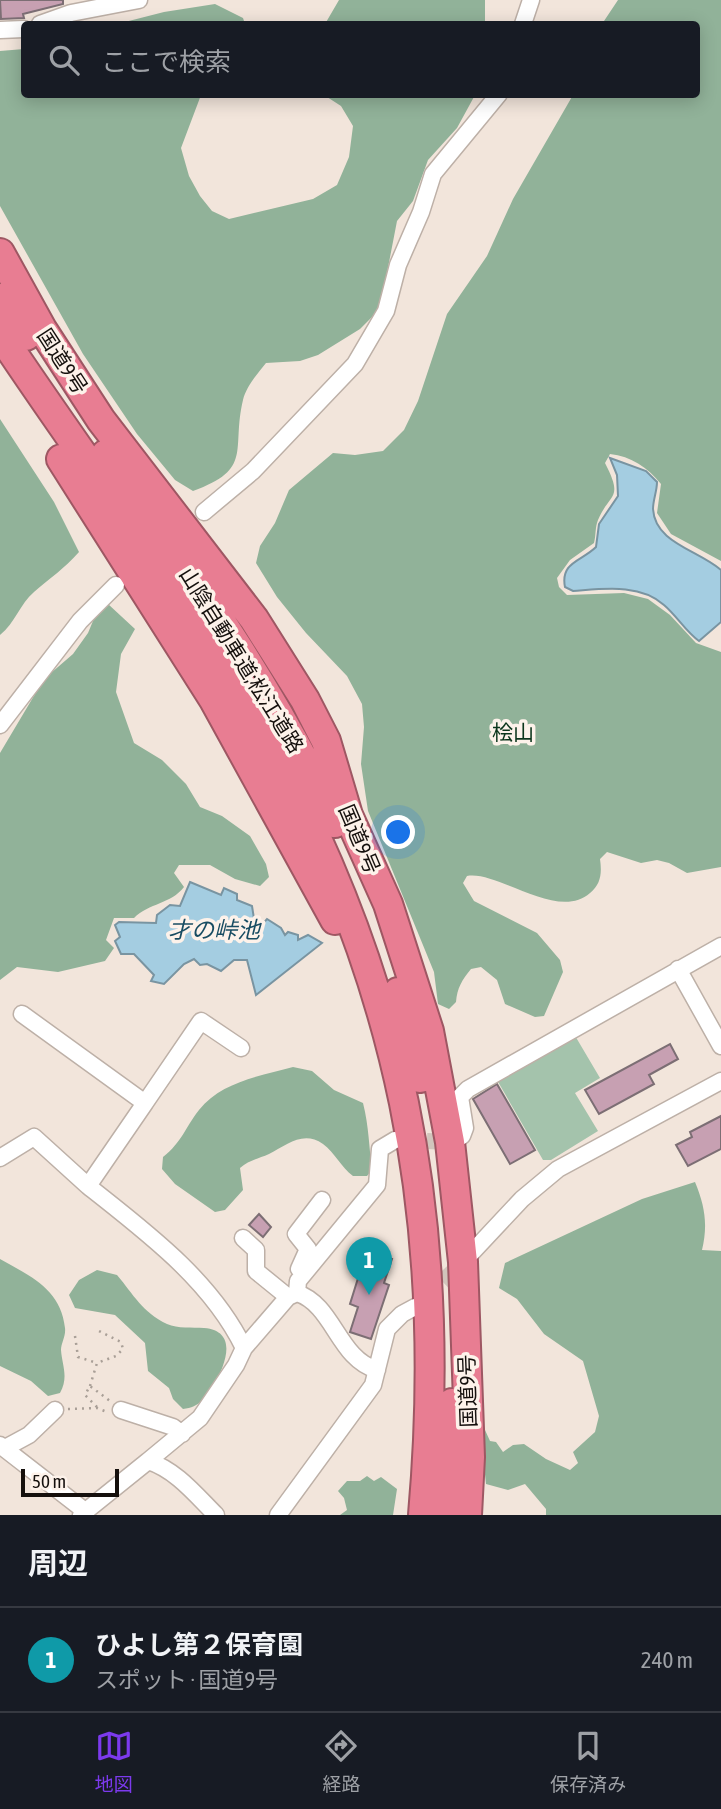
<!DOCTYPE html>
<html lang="ja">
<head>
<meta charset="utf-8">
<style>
  :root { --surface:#171b24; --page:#20242c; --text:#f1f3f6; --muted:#9ea1a6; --line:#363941; --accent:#7c3aed }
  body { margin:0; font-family:"Asap Condensed","Noto Sans JP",sans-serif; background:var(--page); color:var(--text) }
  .scale { position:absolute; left:21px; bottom:18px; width:98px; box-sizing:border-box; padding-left:7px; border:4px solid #15100d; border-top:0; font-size:19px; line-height:24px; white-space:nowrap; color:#15100d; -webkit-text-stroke:5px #fdf2ea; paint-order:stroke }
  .you { position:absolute; left:399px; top:833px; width:24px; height:24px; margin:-18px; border:5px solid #fff; border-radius:50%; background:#1a73e8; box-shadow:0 0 0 10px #1a73e833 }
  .badge { display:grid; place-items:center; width:46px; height:46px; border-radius:50%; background:var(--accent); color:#fff; font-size:23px; font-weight:700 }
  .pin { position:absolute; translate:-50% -58px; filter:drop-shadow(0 2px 4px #0008) }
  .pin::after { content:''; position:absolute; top:37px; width:24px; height:21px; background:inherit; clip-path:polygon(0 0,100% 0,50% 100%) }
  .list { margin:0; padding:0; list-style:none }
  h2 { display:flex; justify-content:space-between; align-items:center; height:91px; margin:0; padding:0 28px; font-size:30px }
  h2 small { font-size:23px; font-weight:400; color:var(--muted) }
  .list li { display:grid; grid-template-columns:46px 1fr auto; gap:21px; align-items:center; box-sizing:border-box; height:105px; padding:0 28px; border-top:2px solid var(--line) }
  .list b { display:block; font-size:26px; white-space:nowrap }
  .list p { margin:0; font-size:23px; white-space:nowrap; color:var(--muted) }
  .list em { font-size:23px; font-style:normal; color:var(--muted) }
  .icon { flex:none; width:38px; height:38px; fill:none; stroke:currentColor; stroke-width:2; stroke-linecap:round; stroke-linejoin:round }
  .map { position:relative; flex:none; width:721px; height:1515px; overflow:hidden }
  .search { position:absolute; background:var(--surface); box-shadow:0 4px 18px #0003; left:21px; right:21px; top:21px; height:77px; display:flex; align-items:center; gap:18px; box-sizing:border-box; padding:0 24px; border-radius:7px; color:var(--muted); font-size:26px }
  .sheet { height:196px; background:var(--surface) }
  nav { display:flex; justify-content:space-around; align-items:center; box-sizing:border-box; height:98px; border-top:2px solid var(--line); background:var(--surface); font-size:19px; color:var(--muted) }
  nav a { display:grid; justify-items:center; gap:4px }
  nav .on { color:var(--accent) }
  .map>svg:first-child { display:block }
</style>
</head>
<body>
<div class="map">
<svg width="721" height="1515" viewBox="0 0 721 1515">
  <rect width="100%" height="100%" fill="#f2e5db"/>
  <!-- green -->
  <path fill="#a4c3ac" d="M574 1034 600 1078 575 1093 598 1131 551 1160H543L497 1080C523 1064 549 1052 574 1034Z"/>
  <!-- forest -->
  <path fill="#91b299" d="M339 0H485V24H325Z
    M618 0H721V561L671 534 657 513 661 484C648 468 631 456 610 454L605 463C624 500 610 492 598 520 595 527 596 536 594 543L570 560 557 578 559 587 567 595 624 593 648 599 670 615 696 643 721 652V867L687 873 669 863 657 860 641 863 607 852 600 859C602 873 601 884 590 893 558 922 497 870 467 876L463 883 474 901 537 933 560 960 563 972 544 1016 535 1017 505 1004 497 980 481 967 471 969C462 980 457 988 456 1002L449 1009 438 1004 434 972 368 811 361 764 364 727 362 704 347 676 306 633 277 597 256 563 260 546 275 523 289 490 333 453 355 455 383 451 404 430 418 401 447 314 487 256 513 199 573 95 696 94V24H602Z
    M215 4 243 18 245 24H117L164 12Z
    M24 49V94L201 95 181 148 189 176 200 196 212 211 229 219 313 199 337 185 349 157 353 126 341 106 324 95H475L457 128 428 160 413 201 397 221 380 309 360 329 318 355 300 361 266 363C257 374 246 387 243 400 231 450 254 469 193 491L175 480 137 434 83 354 0 206V51Z
    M0 419 54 502 79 552C63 570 51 577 34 592 20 604 15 623 0 635Z
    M108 604 135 629 121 654 116 692 134 743 162 760 186 784 200 807 222 816 250 836 266 864 269 877 260 886 235 879 210 865H179L174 873 184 887C171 904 149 903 134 918H114L106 940 114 948 105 961 58 972 17 967 0 980V753L44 679 73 654 88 633 98 609Z
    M293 1067 312 1071 334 1090 363 1103C369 1127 369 1147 372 1170L367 1176H353C341 1167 335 1153 323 1144 303 1130 287 1145 269 1154 258 1159 249 1160 240 1168L243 1190 225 1210 215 1212 175 1184 162 1169 163 1157C182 1142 185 1128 199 1110 221 1082 260 1076 293 1067Z
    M695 1182C705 1206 708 1225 702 1250L721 1251V1515H546V1509L525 1484 508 1490 486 1484 481 1436 485 1430 490 1441 496 1442 503 1452 513 1445 524 1444 546 1459 570 1470 578 1463 573 1452 595 1432 599 1416 583 1361 544 1334 517 1299 499 1288 505 1263 642 1199Z
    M0 1259C30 1276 61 1289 65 1328 66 1336 61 1343 61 1350 62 1365 69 1377 60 1393L48 1396 31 1381 0 1366Z
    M97 1270 117 1275C134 1295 142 1312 167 1324 178 1329 192 1327 204 1328 239 1331 225 1365 215 1383 206 1398 200 1407 183 1409L173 1399 169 1388 148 1371 145 1343 115 1315 75 1308 69 1295 79 1280Z
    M367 1476 374 1481 381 1477 397 1489 393 1515H340L347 1510 344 1498 338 1491 347 1481H360Z"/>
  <!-- water -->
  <path fill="#a4cde1" stroke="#7994a1" stroke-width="2" d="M610 458 646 471 657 482C657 491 653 500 653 509 655 543 698 550 721 570V622L699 641C686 632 677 616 664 605 640 583 602 589 573 591L565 587C560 562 582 561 596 547L599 524 618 496 617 475Z
    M190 882 221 895 224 888 237 894V900L252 906 255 925 259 928 267 919 281 928 285 935 288 932 298 935V940L308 935 322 943 256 995 247 960H234L221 971 207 964 200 965 194 959 184 964 164 984 151 981 154 975 134 954H121L115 941 120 937 115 925 119 922 156 923 157 915 170 905 180 906Z"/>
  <!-- building -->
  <path fill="#c7a0b2" stroke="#7c6e74" stroke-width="2" d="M0 0H63V4L23 14 24 18 1 19Z
    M670 1044 678 1059 649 1075 654 1084 599 1114 585 1090Z
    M497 1084 535 1150 510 1164 473 1099Z
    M721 1116V1149L688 1166 676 1145 692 1137 690 1132Z
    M259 1214 271 1227 263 1237 249 1225Z
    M373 1253 392 1259 384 1283 389 1285 371 1339 350 1332 358 1307 350 1304 359 1275 364 1277Z"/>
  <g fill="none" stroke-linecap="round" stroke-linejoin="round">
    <!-- street-tunnel -->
    <path stroke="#d1c5bc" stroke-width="16" stroke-dasharray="16 8" stroke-linecap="butt" d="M403 1140 450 1142
      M425 1298 463 1262"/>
    <defs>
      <path id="street" d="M40 24 71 13 139 0
        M523 24 531 0
        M0 30 24 29
        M204 512 253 471 355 364 386 311 398 265 421 212 433 174 499 94
        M0 725 80 621 116 585
        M678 969 721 1046
        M22 1014 145 1103 201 1021 241 1048
        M450 1142 462 1136 465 1128 460 1097 468 1089 721 946
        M0 1158 34 1137 88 1186 145 1103
        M88 1186C146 1232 211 1280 244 1348
        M243 1238 256 1250V1271L288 1297
        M463 1262 522 1199 558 1169 721 1081
        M299 1269 308 1249 296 1234 322 1200
        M297 1293 298 1281 377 1185 380 1149 395 1140
        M121 1410 173 1427 182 1434
        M0 1445 85 1511
        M5 1448 29 1435 55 1410
        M148 1461 200 1418 236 1365 244 1348 288 1297 297 1293C334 1305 338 1359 377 1370
        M81 1515 148 1461C176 1470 195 1494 216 1515
        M278 1515 373 1385 387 1329 402 1314 415 1307"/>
      <path id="highway" d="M0 253 42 329 101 420 254 619 305 700 326 741 348 815 388 904 429 1031 450 1142 463 1262 470 1457 467 1515
        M0 298 26 336
        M0 334C84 461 181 586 255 717 402 976 449 1220 423 1515
        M106 454C189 573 274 690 335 823
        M61 459 214 700 335 920
        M398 992 420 1078
        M443 1515 452 1403"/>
    </defs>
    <!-- street casing -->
    <use href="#street" stroke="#bdb0a7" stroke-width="19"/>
    <!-- highway casing -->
    <use href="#highway" stroke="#9e5763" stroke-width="32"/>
    <!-- path -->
    <path stroke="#a99f97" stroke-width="2.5" stroke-dasharray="2 5" stroke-linecap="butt" d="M75 1336 78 1357 97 1363
      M90 1386 97 1363 116 1356 123 1349 121 1342 99 1331
      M97 1407 85 1395 90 1386 110 1401
      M68 1409 97 1408 107 1412"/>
    <!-- street -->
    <use href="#street" stroke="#fff" stroke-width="16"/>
    <!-- highway -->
    <use href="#highway" stroke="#e87d92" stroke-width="28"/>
  </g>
  <g text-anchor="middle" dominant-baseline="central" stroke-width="7" stroke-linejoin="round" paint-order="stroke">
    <!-- street labels -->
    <g font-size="21" fill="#15100d" stroke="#fdf2ea">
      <text transform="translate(63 361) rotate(57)">国道9号</text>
      <text transform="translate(242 660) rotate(58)">山陰自動車道;松江道路</text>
      <text transform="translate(360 839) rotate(67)">国道9号</text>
      <text transform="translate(467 1391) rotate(-92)">国道9号</text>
    </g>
    <!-- park labels -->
    <g font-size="21" fill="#0b351b" stroke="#fdf2ea">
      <text x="513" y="732">桧山</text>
    </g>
    <!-- water labels -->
    <g font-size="23" font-style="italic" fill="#184c62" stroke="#fdf2ea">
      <text x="214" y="930">才の峠池</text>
    </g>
  </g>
</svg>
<div class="scale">50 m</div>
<div class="you"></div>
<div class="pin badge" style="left:369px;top:1295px;background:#0f9aa8">1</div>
<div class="search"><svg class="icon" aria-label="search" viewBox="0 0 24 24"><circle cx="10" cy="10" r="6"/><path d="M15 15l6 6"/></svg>ここで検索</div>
</div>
<section class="sheet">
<h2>周辺<small></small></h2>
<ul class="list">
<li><span class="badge" style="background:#0f9aa8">1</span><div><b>ひよし第２保育園</b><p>スポット · 国道9号</p></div><em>240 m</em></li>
</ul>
</section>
<nav>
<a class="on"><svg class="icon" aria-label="map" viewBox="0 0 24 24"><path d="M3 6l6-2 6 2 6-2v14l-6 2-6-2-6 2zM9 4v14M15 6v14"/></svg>地図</a>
<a><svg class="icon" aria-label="directions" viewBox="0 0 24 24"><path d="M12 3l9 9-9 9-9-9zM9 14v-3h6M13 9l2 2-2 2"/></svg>経路</a>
<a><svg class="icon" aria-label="saved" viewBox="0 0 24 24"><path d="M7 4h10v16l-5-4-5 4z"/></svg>保存済み</a>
</nav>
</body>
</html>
